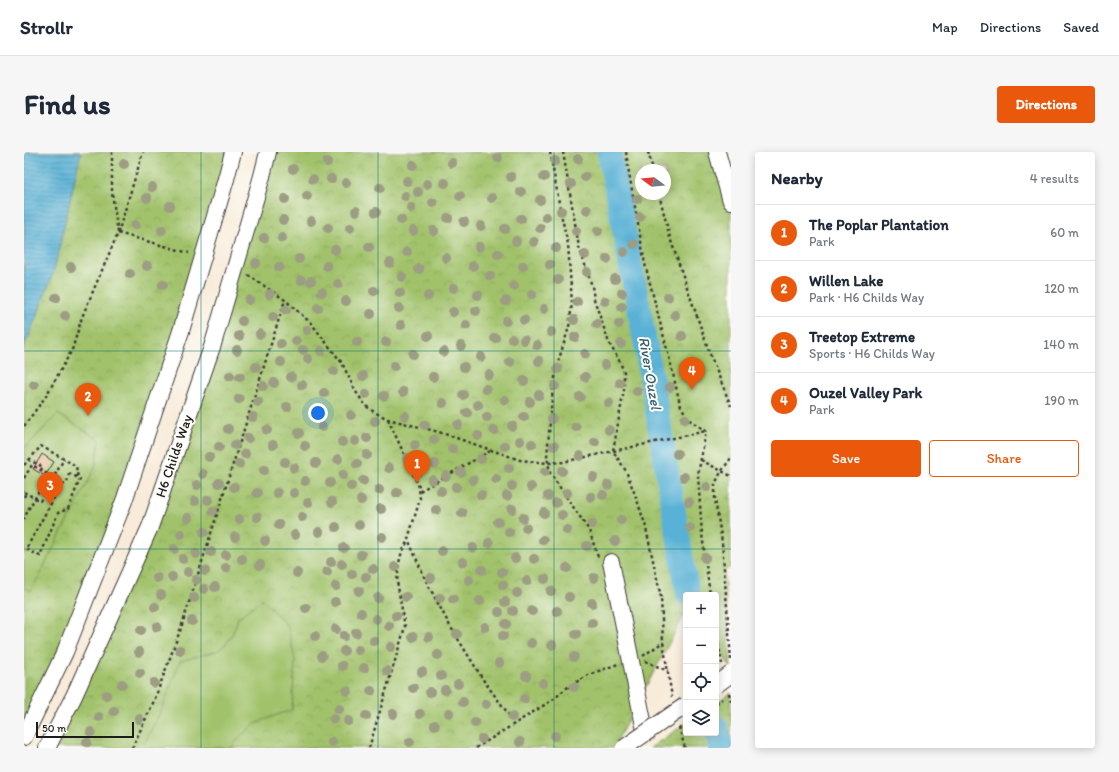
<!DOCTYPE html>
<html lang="en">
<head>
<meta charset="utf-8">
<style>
  :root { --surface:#fff; --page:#f6f6f7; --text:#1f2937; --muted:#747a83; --line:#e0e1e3; --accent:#ea580c }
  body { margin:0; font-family:Itim,sans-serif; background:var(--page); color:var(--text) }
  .controls { position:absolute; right:12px; bottom:12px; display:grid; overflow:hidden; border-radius:4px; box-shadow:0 2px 10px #0003 }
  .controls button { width:36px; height:36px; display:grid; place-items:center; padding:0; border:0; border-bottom:1px solid var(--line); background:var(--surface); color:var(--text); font:20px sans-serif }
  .compass { position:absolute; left:611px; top:12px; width:36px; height:36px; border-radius:50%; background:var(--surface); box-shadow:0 2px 10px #0003; rotate:286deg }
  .scale { position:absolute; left:12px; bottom:10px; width:98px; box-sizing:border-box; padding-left:4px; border:2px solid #1c1c1c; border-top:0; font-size:11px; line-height:14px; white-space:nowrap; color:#1c1c1c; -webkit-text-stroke:3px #fdfcf7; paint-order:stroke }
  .you { position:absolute; left:294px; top:261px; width:14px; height:14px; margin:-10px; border:3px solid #fff; border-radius:50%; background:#1a73e8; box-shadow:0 0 0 6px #1a73e833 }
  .badge { display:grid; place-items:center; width:26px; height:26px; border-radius:50%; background:var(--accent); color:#fff; font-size:13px; font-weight:700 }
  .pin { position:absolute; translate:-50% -33px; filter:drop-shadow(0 1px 2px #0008) }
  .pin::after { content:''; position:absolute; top:21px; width:14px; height:12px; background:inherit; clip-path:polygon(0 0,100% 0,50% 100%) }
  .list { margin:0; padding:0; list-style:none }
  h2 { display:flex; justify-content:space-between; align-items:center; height:52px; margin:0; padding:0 16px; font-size:17px }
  h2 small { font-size:13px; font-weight:400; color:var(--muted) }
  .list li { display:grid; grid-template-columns:26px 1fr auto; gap:12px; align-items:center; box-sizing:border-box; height:56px; padding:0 16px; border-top:1px solid var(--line) }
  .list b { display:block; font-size:15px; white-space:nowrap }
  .list p { margin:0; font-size:13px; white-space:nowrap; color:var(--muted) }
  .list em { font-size:13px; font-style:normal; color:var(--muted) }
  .actions { display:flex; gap:8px; padding:12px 16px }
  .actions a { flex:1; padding:9px 0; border:1px solid var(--accent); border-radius:4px; text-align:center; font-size:14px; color:var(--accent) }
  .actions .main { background:var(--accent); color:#fff }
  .icon { flex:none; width:22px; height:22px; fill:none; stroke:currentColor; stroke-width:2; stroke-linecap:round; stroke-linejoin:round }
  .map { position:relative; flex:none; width:707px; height:596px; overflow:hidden; border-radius:4px }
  header { display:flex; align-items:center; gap:24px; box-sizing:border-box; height:56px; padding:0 20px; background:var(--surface); border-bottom:1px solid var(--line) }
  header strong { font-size:19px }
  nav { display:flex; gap:22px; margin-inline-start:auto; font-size:14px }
  .intro { display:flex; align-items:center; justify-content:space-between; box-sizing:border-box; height:96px; padding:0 24px }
  h1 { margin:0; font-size:28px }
  .button { padding:10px 18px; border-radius:4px; background:var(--accent); color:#fff; font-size:14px; font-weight:700 }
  main { display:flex; gap:24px; padding:0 24px }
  aside { flex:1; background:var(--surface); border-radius:4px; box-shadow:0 2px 10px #0003 }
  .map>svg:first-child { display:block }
</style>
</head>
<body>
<header>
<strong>Strollr</strong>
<nav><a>Map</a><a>Directions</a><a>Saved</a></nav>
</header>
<div class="intro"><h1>Find us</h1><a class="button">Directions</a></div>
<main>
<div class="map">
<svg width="707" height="596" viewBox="0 0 707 596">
  <defs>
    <pattern id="park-crowns" width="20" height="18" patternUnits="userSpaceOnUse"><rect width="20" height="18" fill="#a1c26a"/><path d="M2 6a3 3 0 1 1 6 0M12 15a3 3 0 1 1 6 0" fill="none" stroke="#8aa65b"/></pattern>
    <pattern id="water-rules" width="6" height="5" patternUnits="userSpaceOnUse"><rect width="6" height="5" fill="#59b1d6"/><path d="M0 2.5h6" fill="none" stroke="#498fad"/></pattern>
    <pattern id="building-cross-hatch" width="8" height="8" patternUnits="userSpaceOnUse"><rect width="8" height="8" fill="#eab287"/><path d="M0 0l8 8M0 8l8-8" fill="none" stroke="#c89874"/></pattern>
  </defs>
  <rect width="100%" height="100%" fill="#fdfcf7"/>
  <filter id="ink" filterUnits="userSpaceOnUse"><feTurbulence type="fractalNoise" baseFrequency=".025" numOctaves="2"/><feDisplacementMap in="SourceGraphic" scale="8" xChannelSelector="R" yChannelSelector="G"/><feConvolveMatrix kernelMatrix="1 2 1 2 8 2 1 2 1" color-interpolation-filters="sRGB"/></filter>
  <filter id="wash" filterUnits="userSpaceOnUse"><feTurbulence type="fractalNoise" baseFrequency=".012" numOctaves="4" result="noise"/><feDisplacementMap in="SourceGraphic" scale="16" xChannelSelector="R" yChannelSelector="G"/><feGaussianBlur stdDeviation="0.9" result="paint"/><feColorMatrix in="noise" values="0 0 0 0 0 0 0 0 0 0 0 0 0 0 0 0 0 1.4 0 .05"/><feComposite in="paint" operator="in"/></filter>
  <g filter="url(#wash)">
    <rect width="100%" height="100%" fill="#f8ebd9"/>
    <!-- park -->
    <path fill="url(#park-crowns)" stroke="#5e6f43" fill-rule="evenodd" d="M0 0H209L100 349 0 585Z
      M244 0H693L707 49V415L700 419 707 516 692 493V443H662V460L589 596H23L126 375ZM617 18H641V42H617Z
      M707 541V596H626L662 571V581H692V551Z"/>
    <!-- pitch -->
    <path fill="#a1c26a" stroke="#5e6f43" d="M34 262 76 288 71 316 7 439 0 436V297Z
      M238 447 264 475 271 508 268 558C240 567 225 571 207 596H118L139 555 156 509 193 499 201 493 209 481 214 466Z"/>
    <!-- water -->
    <path fill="url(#water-rules)" stroke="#3a6679" d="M0 0H57L30 119 0 196Z"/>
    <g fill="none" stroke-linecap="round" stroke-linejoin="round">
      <!-- river -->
      <path stroke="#59b1d6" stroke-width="24" d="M585 0 621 189 664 443
        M692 575 697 596"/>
    </g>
    <g id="blocks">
      <!-- building -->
      <path fill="url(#building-cross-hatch)" d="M18 302 30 310 21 324 9 317Z"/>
    </g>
  </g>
  <g filter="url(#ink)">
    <use href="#blocks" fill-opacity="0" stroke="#3d3b38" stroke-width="1"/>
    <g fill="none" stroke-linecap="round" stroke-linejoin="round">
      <!-- minor-tunnel -->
      <path stroke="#ccc2b3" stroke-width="16" stroke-dasharray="16 8" stroke-linecap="butt" d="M620 574 625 596"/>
      <defs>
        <path id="minor" d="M693 0 707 49
          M238 24 244 0
          M202 27 209 0
          M587 410 620 574
          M0 585 41 500 100 349 157 179
          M23 596 50 544 126 375 189 192"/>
      </defs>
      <!-- minor casing -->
      <use href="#minor" stroke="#3d3b38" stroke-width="18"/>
      <!-- path -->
      <path stroke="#3d3b38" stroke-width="2.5" stroke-dasharray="3 3" stroke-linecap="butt" d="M88 0V41L94 81
        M526 0 537 62 544 92 548 151 545 175 535 207 529 235 523 304 526 321 565 378 574 405
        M539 0 555 95 568 134 570 147 585 191 595 208 600 220V238L589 299 602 319 613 348 621 372 637 445 639 490 648 545
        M602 0 605 21 621 112 646 209 656 252 664 267 682 279 674 323 678 382 686 443
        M624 0 629 18
        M635 42 646 86 687 205 707 254
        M94 81 165 101
        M224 123 261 148 287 171 318 211 332 240 342 254 350 260 364 267 415 280 496 308 524 311 539 310 682 279
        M364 267 395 335 396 347 384 387 401 427 426 474 460 529 491 571
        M0 274 22 244 48 198 58 165 94 81 119 0
        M5 308 17 294 52 314 54 326
        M677 308 707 324
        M0 313 5 308 19 315 17 318
        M45 321 56 327 44 357 34 361 16 404 2 397 37 333 43 331Z
        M0 326 8 313 25 323 5 356 0 367
        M396 339 466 299
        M0 340 16 349 40 307
        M0 345 2 341
        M692 480 698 512
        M619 504 639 490
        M707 508 698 390 691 347V332L697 320 707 306
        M621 509 644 519
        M705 541 707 550
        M655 575 661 596
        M108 596 130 549 157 476 261 148
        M345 596 381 475 373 429 376 405 384 388
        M452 596 530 547 541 537 564 523 594 512"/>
      <!-- minor -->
      <use href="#minor" stroke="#fff" stroke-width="16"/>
      <defs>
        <path id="minor-bridge" d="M157 179 202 27
          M189 192 238 24
          M692 533 707 522
          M600 596 662 553"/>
      </defs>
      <!-- minor-bridge casing -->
      <use href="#minor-bridge" stroke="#3d3b38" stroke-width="18" stroke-linecap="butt"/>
      <!-- path-bridge -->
      <path stroke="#3d3b38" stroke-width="2.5" stroke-dasharray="3 3" stroke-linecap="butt" d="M692 551 698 547"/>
      <!-- minor-bridge -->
      <use href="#minor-bridge" stroke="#fff" stroke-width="16"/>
    </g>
    <!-- trees -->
    <g fill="#9c9d82">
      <circle cx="474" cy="6" r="5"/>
      <circle cx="554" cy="7" r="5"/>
      <circle cx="531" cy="9" r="5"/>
      <circle cx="303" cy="10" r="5"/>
      <circle cx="428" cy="11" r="5"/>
      <circle cx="100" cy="12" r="5"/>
      <circle cx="389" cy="13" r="5"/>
      <circle cx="269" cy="17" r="5"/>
      <circle cx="487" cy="25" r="5"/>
      <circle cx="520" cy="25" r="5"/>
      <circle cx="561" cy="25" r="5"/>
      <circle cx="289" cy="27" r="5"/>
      <circle cx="307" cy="27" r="5"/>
      <circle cx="383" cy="29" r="5"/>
      <circle cx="322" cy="31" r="5"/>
      <circle cx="421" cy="31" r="5"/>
      <circle cx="403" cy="32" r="5"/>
      <circle cx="547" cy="32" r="5"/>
      <circle cx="128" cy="35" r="5"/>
      <circle cx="356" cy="36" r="5"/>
      <circle cx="394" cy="40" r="5"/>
      <circle cx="497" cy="40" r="5"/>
      <circle cx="283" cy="44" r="5"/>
      <circle cx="381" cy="44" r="5"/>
      <circle cx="436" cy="44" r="5"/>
      <circle cx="123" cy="46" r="5"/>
      <circle cx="468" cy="46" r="5"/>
      <circle cx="261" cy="47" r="5"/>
      <circle cx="613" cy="47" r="5"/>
      <circle cx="516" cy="48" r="5"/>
      <circle cx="409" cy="51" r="5"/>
      <circle cx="146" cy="54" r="5"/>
      <circle cx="387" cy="56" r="5"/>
      <circle cx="563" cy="58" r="5"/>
      <circle cx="332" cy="59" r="5"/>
      <circle cx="537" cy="59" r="5"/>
      <circle cx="352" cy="60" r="5"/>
      <circle cx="522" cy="65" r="5"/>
      <circle cx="616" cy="65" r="5"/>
      <circle cx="424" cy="66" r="5"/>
      <circle cx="497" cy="67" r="5"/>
      <circle cx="259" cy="68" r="5"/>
      <circle cx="377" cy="68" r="5"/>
      <circle cx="287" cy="69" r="5"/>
      <circle cx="440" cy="70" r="5"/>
      <circle cx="111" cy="73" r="5"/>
      <circle cx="457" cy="74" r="5"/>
      <circle cx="304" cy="76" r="5"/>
      <circle cx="326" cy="76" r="5"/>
      <circle cx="516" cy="76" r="5"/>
      <circle cx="481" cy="77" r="5"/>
      <circle cx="138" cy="78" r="5"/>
      <circle cx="389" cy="79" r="5"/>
      <circle cx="410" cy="79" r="5"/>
      <circle cx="552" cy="79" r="5"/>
      <circle cx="574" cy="79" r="5"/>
      <circle cx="240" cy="86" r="5"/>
      <circle cx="258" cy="86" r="5"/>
      <circle cx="492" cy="89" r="5"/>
      <circle cx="510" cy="90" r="5"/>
      <circle cx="610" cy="92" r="5"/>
      <circle cx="345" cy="95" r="5"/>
      <circle cx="455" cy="95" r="5"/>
      <circle cx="532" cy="96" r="5"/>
      <circle cx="311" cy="98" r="5"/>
      <circle cx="383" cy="100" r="5"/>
      <circle cx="600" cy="100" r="5"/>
      <circle cx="474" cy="102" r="5"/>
      <circle cx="561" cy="103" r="5"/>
      <circle cx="422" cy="106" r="5"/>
      <circle cx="275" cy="107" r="5"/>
      <circle cx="583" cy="107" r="5"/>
      <circle cx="232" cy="111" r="5"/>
      <circle cx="366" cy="111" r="5"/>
      <circle cx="526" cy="113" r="5"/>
      <circle cx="123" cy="114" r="5"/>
      <circle cx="303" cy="114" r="5"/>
      <circle cx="449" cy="114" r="5"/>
      <circle cx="499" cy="114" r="5"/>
      <circle cx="47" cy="115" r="5"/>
      <circle cx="255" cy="115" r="5"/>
      <circle cx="395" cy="117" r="5"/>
      <circle cx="563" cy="120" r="5"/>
      <circle cx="106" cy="122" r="5"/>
      <circle cx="466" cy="124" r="5"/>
      <circle cx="378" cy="125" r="5"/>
      <circle cx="591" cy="127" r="5"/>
      <circle cx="277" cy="128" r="5"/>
      <circle cx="534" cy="128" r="5"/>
      <circle cx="287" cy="129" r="5"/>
      <circle cx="314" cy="132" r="5"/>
      <circle cx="139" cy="133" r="5"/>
      <circle cx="490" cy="134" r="5"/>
      <circle cx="430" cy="136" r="5"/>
      <circle cx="350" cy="139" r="5"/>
      <circle cx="298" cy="140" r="5"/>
      <circle cx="376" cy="141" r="5"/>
      <circle cx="598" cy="141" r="5"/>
      <circle cx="246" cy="142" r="5"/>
      <circle cx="508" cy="142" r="5"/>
      <circle cx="454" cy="143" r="5"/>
      <circle cx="404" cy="144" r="5"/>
      <circle cx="644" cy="145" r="5"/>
      <circle cx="32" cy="146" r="5"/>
      <circle cx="225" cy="148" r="5"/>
      <circle cx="322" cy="149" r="5"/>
      <circle cx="482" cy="149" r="5"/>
      <circle cx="581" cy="149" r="5"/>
      <circle cx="553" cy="150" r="5"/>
      <circle cx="598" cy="155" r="5"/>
      <circle cx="294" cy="156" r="5"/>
      <circle cx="375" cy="156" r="5"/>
      <circle cx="520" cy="157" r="5"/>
      <circle cx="262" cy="158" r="5"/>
      <circle cx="452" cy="159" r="5"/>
      <circle cx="429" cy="160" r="5"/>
      <circle cx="347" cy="162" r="5"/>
      <circle cx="651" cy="163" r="5"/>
      <circle cx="41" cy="164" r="5"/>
      <circle cx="249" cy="165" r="5"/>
      <circle cx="500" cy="168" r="5"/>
      <circle cx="550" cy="168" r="5"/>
      <circle cx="218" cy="169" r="5"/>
      <circle cx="482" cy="169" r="5"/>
      <circle cx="573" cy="172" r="5"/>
      <circle cx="595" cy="172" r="5"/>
      <circle cx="377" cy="173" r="5"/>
      <circle cx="442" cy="173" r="5"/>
      <circle cx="283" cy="178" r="5"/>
      <circle cx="527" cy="180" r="5"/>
      <circle cx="236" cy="182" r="5"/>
      <circle cx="215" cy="184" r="5"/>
      <circle cx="404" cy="184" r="5"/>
      <circle cx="658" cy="184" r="5"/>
      <circle cx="551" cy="185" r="5"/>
      <circle cx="471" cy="186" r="5"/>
      <circle cx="488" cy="187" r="5"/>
      <circle cx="500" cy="188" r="5"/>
      <circle cx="272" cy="189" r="5"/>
      <circle cx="333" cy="190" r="5"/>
      <circle cx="362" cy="190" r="5"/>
      <circle cx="257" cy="192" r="5"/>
      <circle cx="597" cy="192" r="5"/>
      <circle cx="513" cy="193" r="5"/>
      <circle cx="437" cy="194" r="5"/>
      <circle cx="213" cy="198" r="5"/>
      <circle cx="279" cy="198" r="5"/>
      <circle cx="297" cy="199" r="5"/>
      <circle cx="420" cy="200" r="5"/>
      <circle cx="389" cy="202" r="5"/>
      <circle cx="561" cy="202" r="5"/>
      <circle cx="457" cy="205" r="5"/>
      <circle cx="284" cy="207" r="5"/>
      <circle cx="515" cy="209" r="5"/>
      <circle cx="257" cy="210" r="5"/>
      <circle cx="486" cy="210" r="5"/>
      <circle cx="581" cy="213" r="5"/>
      <circle cx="370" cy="214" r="5"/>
      <circle cx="232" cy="215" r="5"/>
      <circle cx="440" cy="215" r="5"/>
      <circle cx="534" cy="217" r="5"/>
      <circle cx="310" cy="219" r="5"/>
      <circle cx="465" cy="223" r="5"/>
      <circle cx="206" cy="224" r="5"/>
      <circle cx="339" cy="224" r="5"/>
      <circle cx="216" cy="225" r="5"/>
      <circle cx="267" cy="225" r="5"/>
      <circle cx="409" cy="225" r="5"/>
      <circle cx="561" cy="225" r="5"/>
      <circle cx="500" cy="229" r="5"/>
      <circle cx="250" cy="231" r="5"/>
      <circle cx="596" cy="231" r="5"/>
      <circle cx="10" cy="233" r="5"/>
      <circle cx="278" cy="233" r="5"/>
      <circle cx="239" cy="234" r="5"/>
      <circle cx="531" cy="234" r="5"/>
      <circle cx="646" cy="235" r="5"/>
      <circle cx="462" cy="237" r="5"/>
      <circle cx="613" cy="239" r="5"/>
      <circle cx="379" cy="240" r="5"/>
      <circle cx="300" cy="241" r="5"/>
      <circle cx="342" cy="242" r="5"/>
      <circle cx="439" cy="243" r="5"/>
      <circle cx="515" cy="243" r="5"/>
      <circle cx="360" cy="244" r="5"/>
      <circle cx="556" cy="245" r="5"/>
      <circle cx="215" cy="247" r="5"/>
      <circle cx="481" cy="248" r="5"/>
      <circle cx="234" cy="250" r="5"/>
      <circle cx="506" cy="250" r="5"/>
      <circle cx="419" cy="251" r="5"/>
      <circle cx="585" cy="251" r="5"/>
      <circle cx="454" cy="253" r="5"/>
      <circle cx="263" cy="255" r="5"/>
      <circle cx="443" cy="261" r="5"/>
      <circle cx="327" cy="263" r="5"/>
      <circle cx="381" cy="264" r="5"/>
      <circle cx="229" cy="265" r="5"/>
      <circle cx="463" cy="265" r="5"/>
      <circle cx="500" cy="265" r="5"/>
      <circle cx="528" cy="267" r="5"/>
      <circle cx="661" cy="267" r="5"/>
      <circle cx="351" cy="269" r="5"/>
      <circle cx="401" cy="273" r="5"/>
      <circle cx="434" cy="273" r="5"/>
      <circle cx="488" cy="274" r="5"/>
      <circle cx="298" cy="275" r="5"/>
      <circle cx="552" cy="275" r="5"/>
      <circle cx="204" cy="277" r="5"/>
      <circle cx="243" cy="278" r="5"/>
      <circle cx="470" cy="278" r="5"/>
      <circle cx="585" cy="278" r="5"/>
      <circle cx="275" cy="281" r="5"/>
      <circle cx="454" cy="284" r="5"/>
      <circle cx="224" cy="286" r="5"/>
      <circle cx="343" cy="286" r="5"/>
      <circle cx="410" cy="288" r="5"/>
      <circle cx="331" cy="289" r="5"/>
      <circle cx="496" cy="289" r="5"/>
      <circle cx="318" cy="290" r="5"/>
      <circle cx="571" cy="290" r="5"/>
      <circle cx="508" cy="292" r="5"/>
      <circle cx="211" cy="293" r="5"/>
      <circle cx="249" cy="293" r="5"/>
      <circle cx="391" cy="293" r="5"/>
      <circle cx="281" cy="294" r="5"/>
      <circle cx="481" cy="294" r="5"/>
      <circle cx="530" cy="294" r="5"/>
      <circle cx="195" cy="295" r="5"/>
      <circle cx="428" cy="297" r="5"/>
      <circle cx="221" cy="302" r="5"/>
      <circle cx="653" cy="302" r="5"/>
      <circle cx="343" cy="303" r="5"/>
      <circle cx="556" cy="304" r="5"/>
      <circle cx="185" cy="305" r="5"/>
      <circle cx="383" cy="306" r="5"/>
      <circle cx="314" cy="307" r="5"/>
      <circle cx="457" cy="307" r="5"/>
      <circle cx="261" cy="310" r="5"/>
      <circle cx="292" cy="311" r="5"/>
      <circle cx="215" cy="312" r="5"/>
      <circle cx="333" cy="312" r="5"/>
      <circle cx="411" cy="312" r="5"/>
      <circle cx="270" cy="316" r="5"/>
      <circle cx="365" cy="316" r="5"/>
      <circle cx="485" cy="316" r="5"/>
      <circle cx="240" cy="318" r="5"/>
      <circle cx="538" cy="319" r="5"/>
      <circle cx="393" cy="320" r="5"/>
      <circle cx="437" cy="320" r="5"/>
      <circle cx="521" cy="320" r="5"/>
      <circle cx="179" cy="322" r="5"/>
      <circle cx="319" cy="323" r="5"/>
      <circle cx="422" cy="324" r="5"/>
      <circle cx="569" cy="325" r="5"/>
      <circle cx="660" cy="325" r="5"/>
      <circle cx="472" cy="327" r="5"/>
      <circle cx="408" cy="328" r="5"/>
      <circle cx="449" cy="328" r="5"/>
      <circle cx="281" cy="329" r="5"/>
      <circle cx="339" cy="329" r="5"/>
      <circle cx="195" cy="331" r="5"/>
      <circle cx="306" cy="331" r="5"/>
      <circle cx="173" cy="333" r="5"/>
      <circle cx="584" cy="333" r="5"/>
      <circle cx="327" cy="334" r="5"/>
      <circle cx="488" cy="334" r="5"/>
      <circle cx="210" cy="335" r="5"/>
      <circle cx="432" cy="335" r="5"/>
      <circle cx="507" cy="335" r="5"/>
      <circle cx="683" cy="335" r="5"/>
      <circle cx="355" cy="338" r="5"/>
      <circle cx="417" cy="339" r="5"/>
      <circle cx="233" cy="341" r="5"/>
      <circle cx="253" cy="341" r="5"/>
      <circle cx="270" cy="341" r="5"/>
      <circle cx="373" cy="341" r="5"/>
      <circle cx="543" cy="341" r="5"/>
      <circle cx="457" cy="343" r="5"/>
      <circle cx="579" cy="343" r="5"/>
      <circle cx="483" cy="344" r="5"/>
      <circle cx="524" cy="344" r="5"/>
      <circle cx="567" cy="345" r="5"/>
      <circle cx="184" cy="348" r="5"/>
      <circle cx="337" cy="348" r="5"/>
      <circle cx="171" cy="349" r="5"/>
      <circle cx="308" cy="350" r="5"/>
      <circle cx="665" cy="350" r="5"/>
      <circle cx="284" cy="351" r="5"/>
      <circle cx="532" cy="351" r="5"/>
      <circle cx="357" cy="357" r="5"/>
      <circle cx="488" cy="357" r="5"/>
      <circle cx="412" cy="358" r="5"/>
      <circle cx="189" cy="359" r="5"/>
      <circle cx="438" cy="361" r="5"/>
      <circle cx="520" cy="361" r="5"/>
      <circle cx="538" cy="363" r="5"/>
      <circle cx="233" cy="365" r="5"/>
      <circle cx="278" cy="365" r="5"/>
      <circle cx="164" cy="366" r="5"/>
      <circle cx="499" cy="366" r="5"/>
      <circle cx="215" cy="367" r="5"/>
      <circle cx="597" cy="368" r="5"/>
      <circle cx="474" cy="370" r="5"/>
      <circle cx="568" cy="372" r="5"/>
      <circle cx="255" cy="373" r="5"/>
      <circle cx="335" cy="373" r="5"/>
      <circle cx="312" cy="375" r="5"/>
      <circle cx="502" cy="376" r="5"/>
      <circle cx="666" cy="376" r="5"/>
      <circle cx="543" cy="378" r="5"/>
      <circle cx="180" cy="380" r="5"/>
      <circle cx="295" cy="380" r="5"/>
      <circle cx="485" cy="380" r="5"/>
      <circle cx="157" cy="382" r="5"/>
      <circle cx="271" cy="383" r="5"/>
      <circle cx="211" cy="385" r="5"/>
      <circle cx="358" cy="385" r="5"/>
      <circle cx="519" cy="388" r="5"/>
      <circle cx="241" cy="389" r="5"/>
      <circle cx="591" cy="389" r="5"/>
      <circle cx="465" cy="391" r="5"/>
      <circle cx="563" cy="394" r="5"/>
      <circle cx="320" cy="396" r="5"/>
      <circle cx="449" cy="396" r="5"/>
      <circle cx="150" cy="397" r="5"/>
      <circle cx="418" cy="399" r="5"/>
      <circle cx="187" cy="400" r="5"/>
      <circle cx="172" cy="402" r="5"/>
      <circle cx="202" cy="403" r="5"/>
      <circle cx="337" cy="403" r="5"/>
      <circle cx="491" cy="406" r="5"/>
      <circle cx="681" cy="406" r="5"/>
      <circle cx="159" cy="407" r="5"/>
      <circle cx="218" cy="407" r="5"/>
      <circle cx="510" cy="407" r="5"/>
      <circle cx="307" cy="410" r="5"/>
      <circle cx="439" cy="410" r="5"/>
      <circle cx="318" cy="412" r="5"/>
      <circle cx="236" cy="413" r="5"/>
      <circle cx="371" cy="415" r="5"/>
      <circle cx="202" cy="416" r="5"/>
      <circle cx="543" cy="416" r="5"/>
      <circle cx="349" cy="417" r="5"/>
      <circle cx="458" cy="418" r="5"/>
      <circle cx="181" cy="419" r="5"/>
      <circle cx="164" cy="420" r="5"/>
      <circle cx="303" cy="420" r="5"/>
      <circle cx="478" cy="420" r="5"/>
      <circle cx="273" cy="421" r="5"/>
      <circle cx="328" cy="422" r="5"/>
      <circle cx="148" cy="425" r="5"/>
      <circle cx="342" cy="425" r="5"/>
      <circle cx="133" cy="426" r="5"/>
      <circle cx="407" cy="426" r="5"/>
      <circle cx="570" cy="426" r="5"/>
      <circle cx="521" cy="427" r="5"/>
      <circle cx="172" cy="428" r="5"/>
      <circle cx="445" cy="428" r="5"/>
      <circle cx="503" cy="429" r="5"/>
      <circle cx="479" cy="433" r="5"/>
      <circle cx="312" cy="434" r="5"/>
      <circle cx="191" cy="435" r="5"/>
      <circle cx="180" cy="437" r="5"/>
      <circle cx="335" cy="439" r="5"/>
      <circle cx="527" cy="439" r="5"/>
      <circle cx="493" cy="441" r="5"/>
      <circle cx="137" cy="443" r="5"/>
      <circle cx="382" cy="445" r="5"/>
      <circle cx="545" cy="445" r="5"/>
      <circle cx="170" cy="446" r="5"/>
      <circle cx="354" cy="446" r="5"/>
      <circle cx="416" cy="446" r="5"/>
      <circle cx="429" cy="447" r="5"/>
      <circle cx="456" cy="449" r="5"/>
      <circle cx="311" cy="450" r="5"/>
      <circle cx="481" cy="450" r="5"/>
      <circle cx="568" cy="451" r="5"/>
      <circle cx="131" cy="455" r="5"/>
      <circle cx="282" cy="456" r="5"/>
      <circle cx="489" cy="459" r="5"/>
      <circle cx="508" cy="459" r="5"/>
      <circle cx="533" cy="459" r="5"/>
      <circle cx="475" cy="460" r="5"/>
      <circle cx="337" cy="461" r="5"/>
      <circle cx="372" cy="464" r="5"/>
      <circle cx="352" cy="467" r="5"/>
      <circle cx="168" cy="469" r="5"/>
      <circle cx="568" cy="471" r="5"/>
      <circle cx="482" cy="472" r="5"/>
      <circle cx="365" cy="474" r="5"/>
      <circle cx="133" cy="475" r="5"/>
      <circle cx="461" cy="475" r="5"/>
      <circle cx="312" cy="477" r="5"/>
      <circle cx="117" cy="478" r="5"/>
      <circle cx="332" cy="481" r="5"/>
      <circle cx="433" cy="482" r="5"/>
      <circle cx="552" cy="482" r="5"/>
      <circle cx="291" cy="484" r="5"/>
      <circle cx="320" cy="484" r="5"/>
      <circle cx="479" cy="484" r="5"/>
      <circle cx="389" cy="485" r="5"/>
      <circle cx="405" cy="485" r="5"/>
      <circle cx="350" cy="489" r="5"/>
      <circle cx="507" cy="491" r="5"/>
      <circle cx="528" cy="493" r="5"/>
      <circle cx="367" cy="495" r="5"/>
      <circle cx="156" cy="498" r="5"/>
      <circle cx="334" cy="498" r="5"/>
      <circle cx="320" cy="499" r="5"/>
      <circle cx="115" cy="500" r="5"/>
      <circle cx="414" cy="503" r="5"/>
      <circle cx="298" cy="504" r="5"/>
      <circle cx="550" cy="505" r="5"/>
      <circle cx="475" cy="511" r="5"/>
      <circle cx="318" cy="514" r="5"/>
      <circle cx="340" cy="516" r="5"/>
      <circle cx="363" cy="519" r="5"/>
      <circle cx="398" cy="520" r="5"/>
      <circle cx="116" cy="521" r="5"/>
      <circle cx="417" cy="524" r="5"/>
      <circle cx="502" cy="524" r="5"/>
      <circle cx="130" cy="531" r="5"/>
      <circle cx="519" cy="531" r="5"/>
      <circle cx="98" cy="532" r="5"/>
      <circle cx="434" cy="532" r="5"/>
      <circle cx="550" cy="535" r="5"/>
      <circle cx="389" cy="536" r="5"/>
      <circle cx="421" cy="538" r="5"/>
      <circle cx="323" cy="539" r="5"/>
      <circle cx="347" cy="539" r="5"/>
      <circle cx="406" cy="540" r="5"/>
      <circle cx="82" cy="543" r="5"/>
      <circle cx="500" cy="547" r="5"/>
      <circle cx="439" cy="550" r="5"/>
      <circle cx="462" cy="552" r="5"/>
      <circle cx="315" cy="557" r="5"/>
      <circle cx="90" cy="559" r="5"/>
      <circle cx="425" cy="561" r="5"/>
      <circle cx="369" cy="562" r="5"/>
      <circle cx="396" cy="562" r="5"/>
      <circle cx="342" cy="564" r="5"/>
      <circle cx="75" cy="565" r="5"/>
      <circle cx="488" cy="565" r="5"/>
      <circle cx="115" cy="567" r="5"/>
      <circle cx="310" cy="567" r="5"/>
      <circle cx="324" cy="569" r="5"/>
      <circle cx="451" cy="571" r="5"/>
      <circle cx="411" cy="573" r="5"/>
      <circle cx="67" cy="580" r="5"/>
      <circle cx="531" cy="584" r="5"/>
      <circle cx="458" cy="587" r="5"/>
      <circle cx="63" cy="590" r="5"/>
      <circle cx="308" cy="590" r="5"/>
      <circle cx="386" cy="590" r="5"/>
      <circle cx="496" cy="590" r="5"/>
    </g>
  </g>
  <!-- grid -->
  <path fill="none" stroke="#0f766e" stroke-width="1" stroke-opacity="0.55" d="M177 0V596M354 0V596M530 0V596M0 199H707M0 397H707"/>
  <g text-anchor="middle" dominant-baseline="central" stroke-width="4" stroke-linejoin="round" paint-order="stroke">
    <!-- street labels -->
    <g font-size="14" fill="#1c1c1c" stroke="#fdfcf7">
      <text transform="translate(150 304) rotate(-71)">H6 Childs Way</text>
    </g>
    <!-- water labels -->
    <g font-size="15" font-style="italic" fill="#375f70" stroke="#fdfcf7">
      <text transform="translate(626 221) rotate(80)">River Ouzel</text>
    </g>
  </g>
</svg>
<div class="controls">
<button>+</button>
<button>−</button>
<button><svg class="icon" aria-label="locate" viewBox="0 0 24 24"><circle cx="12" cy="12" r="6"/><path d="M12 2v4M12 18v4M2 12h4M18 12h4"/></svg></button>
<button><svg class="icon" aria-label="layers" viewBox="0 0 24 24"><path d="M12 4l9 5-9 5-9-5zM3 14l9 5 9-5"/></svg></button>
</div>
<svg class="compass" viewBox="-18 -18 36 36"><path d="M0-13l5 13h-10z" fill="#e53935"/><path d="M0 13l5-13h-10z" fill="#747a83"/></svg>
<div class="scale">50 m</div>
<div class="you"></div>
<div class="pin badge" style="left:393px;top:331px">1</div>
<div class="pin badge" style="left:64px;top:264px">2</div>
<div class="pin badge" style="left:26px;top:353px">3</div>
<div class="pin badge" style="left:668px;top:238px">4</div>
</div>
<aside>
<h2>Nearby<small>4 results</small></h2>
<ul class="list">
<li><span class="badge">1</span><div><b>The Poplar Plantation</b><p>Park</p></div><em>60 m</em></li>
<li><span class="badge">2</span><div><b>Willen Lake</b><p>Park · H6 Childs Way</p></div><em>120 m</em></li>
<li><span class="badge">3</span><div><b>Treetop Extreme</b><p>Sports · H6 Childs Way</p></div><em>140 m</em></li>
<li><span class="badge">4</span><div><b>Ouzel Valley Park</b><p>Park</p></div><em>190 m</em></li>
</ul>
<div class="actions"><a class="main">Save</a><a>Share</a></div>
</aside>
</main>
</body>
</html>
